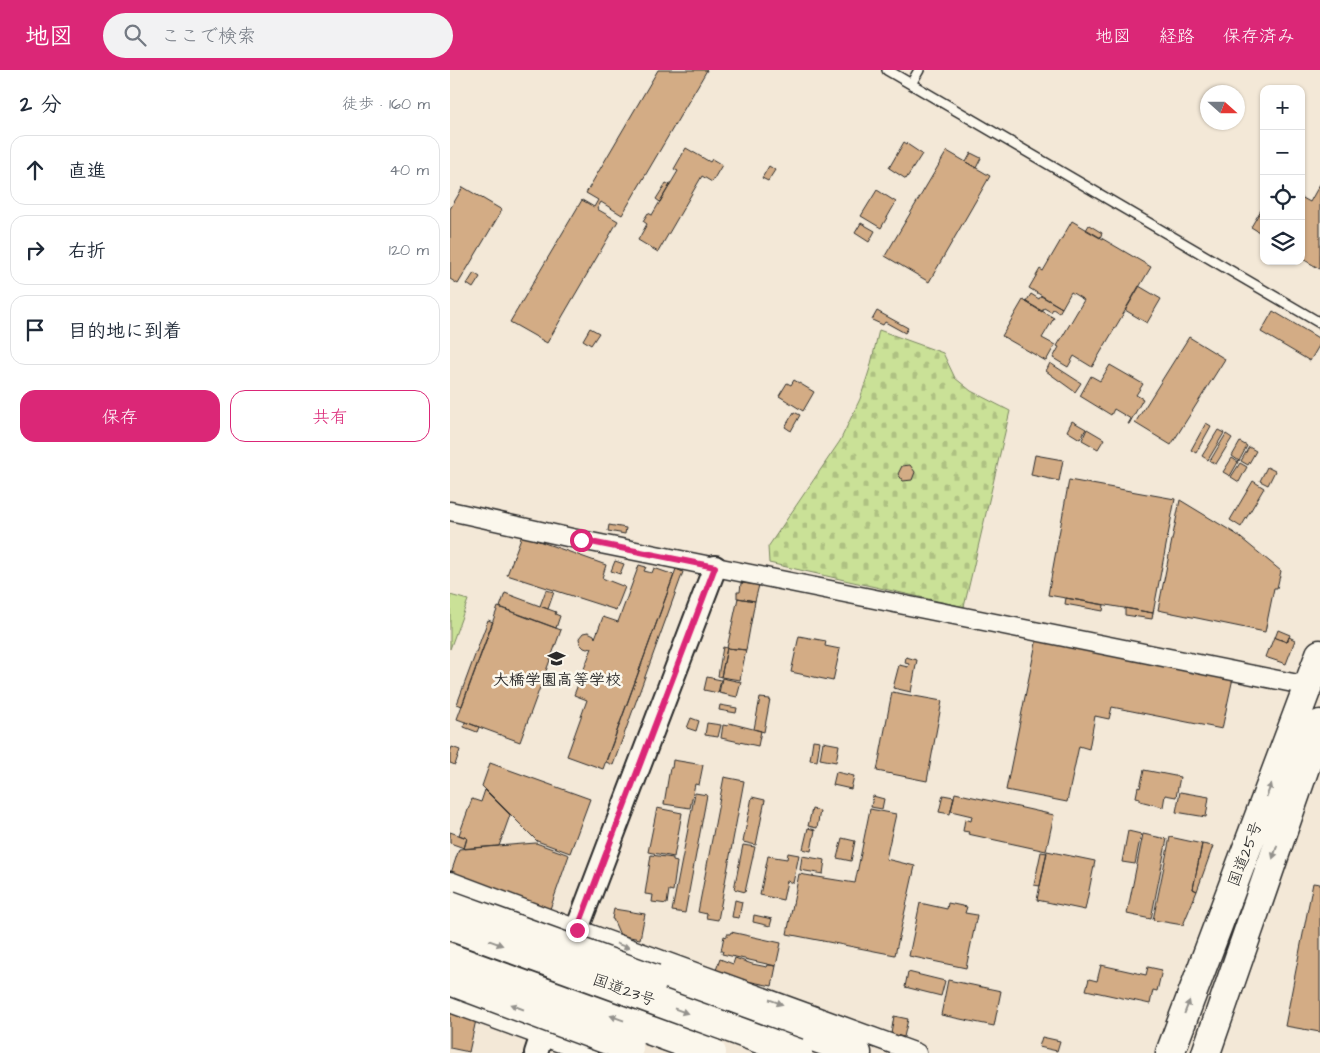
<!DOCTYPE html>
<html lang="ja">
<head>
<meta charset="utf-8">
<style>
  :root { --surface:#fff; --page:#f2f2f3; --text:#1f2937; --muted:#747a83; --line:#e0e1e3; --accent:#db2777 }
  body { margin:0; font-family:"Architects Daughter","Klee One",sans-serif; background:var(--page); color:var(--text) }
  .controls { position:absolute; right:15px; top:15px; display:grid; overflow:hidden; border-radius:10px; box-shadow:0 1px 4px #0004 }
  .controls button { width:45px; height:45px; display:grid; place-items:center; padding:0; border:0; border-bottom:1px solid var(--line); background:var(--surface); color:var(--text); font:25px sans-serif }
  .compass { position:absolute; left:750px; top:15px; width:45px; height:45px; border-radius:50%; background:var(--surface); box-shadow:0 1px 4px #0004; rotate:111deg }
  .stop { position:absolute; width:15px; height:15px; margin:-11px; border:4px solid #db2777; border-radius:50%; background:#fff }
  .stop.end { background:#db2777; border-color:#fff; box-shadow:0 1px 5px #0008 }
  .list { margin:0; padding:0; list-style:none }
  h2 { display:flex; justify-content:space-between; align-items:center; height:65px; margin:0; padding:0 20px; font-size:21px }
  h2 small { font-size:16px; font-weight:400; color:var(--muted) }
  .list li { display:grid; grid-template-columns:32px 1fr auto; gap:15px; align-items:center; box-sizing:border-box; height:70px; margin:0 10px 10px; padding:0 10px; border:1px solid var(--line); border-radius:15px }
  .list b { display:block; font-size:19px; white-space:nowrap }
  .list em { font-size:16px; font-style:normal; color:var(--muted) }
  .actions { display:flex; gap:10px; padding:15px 20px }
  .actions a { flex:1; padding:11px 0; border:1px solid var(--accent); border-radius:15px; text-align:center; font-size:18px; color:var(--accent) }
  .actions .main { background:var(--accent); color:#fff }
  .icon { flex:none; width:28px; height:28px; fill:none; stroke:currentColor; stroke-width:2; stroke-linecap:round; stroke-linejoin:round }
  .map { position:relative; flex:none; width:870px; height:983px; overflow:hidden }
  header { display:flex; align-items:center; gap:30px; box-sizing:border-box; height:70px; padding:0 25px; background:var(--accent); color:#fff }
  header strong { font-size:24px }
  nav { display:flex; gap:28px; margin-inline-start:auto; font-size:18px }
  .search { width:350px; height:45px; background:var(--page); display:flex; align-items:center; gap:12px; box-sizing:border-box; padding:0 18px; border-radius:28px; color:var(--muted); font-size:19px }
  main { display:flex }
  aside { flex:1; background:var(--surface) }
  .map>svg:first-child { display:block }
</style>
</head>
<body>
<header>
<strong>地図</strong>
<div class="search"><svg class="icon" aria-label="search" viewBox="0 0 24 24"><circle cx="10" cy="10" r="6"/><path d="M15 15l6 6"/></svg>ここで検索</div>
<nav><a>地図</a><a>経路</a><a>保存済み</a></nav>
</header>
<main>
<aside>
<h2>2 分<small>徒歩 · 160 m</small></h2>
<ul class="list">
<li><svg class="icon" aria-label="ahead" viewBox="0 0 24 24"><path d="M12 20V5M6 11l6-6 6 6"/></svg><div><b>直進</b></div><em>40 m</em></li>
<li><svg class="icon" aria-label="right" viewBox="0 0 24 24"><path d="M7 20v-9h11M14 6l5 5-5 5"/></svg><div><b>右折</b></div><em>120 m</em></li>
<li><svg class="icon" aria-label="arrive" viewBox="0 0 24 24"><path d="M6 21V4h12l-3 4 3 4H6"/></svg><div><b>目的地に到着</b></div></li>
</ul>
<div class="actions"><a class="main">保存</a><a>共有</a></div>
</aside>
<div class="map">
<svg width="870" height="983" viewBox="0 0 870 983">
  <defs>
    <pattern id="cemetery-stones" width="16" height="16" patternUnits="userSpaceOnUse" patternTransform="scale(1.25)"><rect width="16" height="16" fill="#cae197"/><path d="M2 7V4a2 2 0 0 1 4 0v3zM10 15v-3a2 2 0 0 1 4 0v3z" fill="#aec182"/></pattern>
  </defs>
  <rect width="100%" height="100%" fill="#f3e8d7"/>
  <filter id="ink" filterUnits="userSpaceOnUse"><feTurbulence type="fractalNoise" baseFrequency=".02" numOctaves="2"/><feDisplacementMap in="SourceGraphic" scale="10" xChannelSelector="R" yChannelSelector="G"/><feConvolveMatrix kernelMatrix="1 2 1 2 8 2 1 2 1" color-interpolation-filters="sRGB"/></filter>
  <g filter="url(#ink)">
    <!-- cemetery -->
    <path fill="url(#cemetery-stones)" stroke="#7a8661" d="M429 260 493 283 505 308 521 321 560 341 514 537 319 493 318 477 390 371 410 329 420 298Z"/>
    <!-- park -->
    <path fill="#cae197" stroke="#7a8661" d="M0 525 18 530 0 579Z"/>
    <!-- building -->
    <path fill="#d3ac85" stroke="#2b2b2b" d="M208 0H257L172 145 151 132 147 139 168 151 97 273 60 252 132 130 144 137 148 130 136 123Z
      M454 72 472 84 456 109 439 98Z
      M236 78 260 92 262 89 272 95 262 112 252 106 208 182 188 170 197 154 193 151 198 143 202 145 228 101 224 99Z
      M497 81 540 106 479 212 435 186Z
      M521 83 531 88 526 98 516 92Z
      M319 96 325 100 318 111 312 108Z
      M216 113 220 115 210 132 206 129Z
      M870 114V199L851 188V127L860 132Z
      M13 117 52 140 8 214 0 209V139Z
      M427 120 446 132 431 158 411 146Z
      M814 135V165L801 157Z
      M622 151 701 197 642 297 624 286 618 297 603 288 609 277 607 276 634 230 621 222 612 238 579 218 590 199 593 201Z
      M411 153 425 161 419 172 405 163Z
      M639 155 652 163 650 168 636 160Z
      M24 203 30 207 23 218 17 214Z
      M689 216 711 229 697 253 675 240Z
      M581 224 589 229 591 226 612 238 609 243 603 239 601 242 594 238 592 242 576 232Z
      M573 230 604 248 592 268 605 275 596 291 552 266Z
      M427 241 458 258 455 263 435 252 433 255 422 250Z
      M823 241 870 269V274L860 291 811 262Z
      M140 258 149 263 141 275 133 270Z
      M739 267 775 289 721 375 685 353Z
      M600 293 631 313 625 322 596 301Z
      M660 295 693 314 686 325 693 329 679 354H678L681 349 664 339 661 345 630 326 641 306 650 311Z
      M344 310 364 322 353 341 329 326 337 313 341 315Z
      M344 342 350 345 341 361 335 357Z
      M622 351 636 359 630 369 617 361Z
      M756 353 761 356 746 383 741 380Z
      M637 359 654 369 648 379 632 370Z
      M768 360 774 363 758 390 752 386Z
      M776 364 782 368 766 394 760 391Z
      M790 372 797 376 789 391 782 386Z
      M799 377 806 381 798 395 791 391Z
      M585 385 613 390 609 411 581 405Z
      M782 388 788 392 780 406 773 402Z
      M790 393 797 397 789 412 781 407Z
      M460 395 465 402 462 410 453 411 448 404 452 396Z
      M817 397 825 401 818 415 810 411Z
      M619 410 725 429 703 543 598 525Z
      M803 411 814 418 791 457 780 450Z
      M730 430 786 464 831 501 827 518H824L815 562 708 540Z
      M159 455 176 458 175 464 158 461Z
      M72 465 156 495 152 508 175 517 166 540 57 505Z
      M165 491 174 494 170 504 161 501Z
      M189 495 196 497 194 501 202 503 204 498 224 505 153 699 117 686 137 630 124 625 142 578 137 579 134 578 130 574 129 568 133 563 138 562 144 565 145 568 153 547 168 552Z
      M226 499 233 502 163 695 156 692Z
      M291 513 309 515 305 531 287 528V522H290Z
      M96 520 104 522 98 539 90 536Z
      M55 523 106 542 105 544 110 546 106 558 50 537Z
      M288 528 305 531 296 580 277 578Z
      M616 528 654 535 653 541 615 534Z
      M48 537 111 560 70 672 7 649Z
      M675 538 703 543 702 549 675 545Z
      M38 550 43 552 12 636 7 634Z
      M828 560 840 565 837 572 825 568Z
      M349 566 376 571 375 576 390 579 383 611 341 602Z
      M824 567 837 572 839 567 845 570 836 594 815 587 818 579 819 580Z
      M587 568 783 608 772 659 662 637 659 649 645 646 639 679 629 676 617 732 556 720Z
      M273 577 277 578 271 607 268 606Z
      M277 578 296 580 290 610 271 607Z
      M456 587 467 590 461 622 443 618 449 595 458 597 459 594 455 593Z
      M257 607 271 610 268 623 254 620Z
      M272 608 291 612 287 627 269 623Z
      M442 622 492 631 477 711 427 701Z
      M310 628 320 629 314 662 304 659Z
      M270 635 287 638 286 643 269 640Z
      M241 648 249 651 246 661 237 658Z
      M15 652 29 657 27 662 14 657Z
      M257 653 271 655 268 667 255 665Z
      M279 653 311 661 308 676 271 668 273 655 278 656Z
      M363 670 370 671 367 691 360 690Z
      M373 672 389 675 386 692 370 689Z
      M2 677 10 680 5 695 0 693V682Z
      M223 690 253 695 249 715 245 714 240 738 214 734 220 698H222Z
      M40 693 140 729 120 783 87 771 32 716Z
      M694 700 730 707 726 727 715 725 713 737 690 731V728L686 727 688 717 690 718Z
      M386 702 404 706 401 719 383 715Z
      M274 707 294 711 268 850 256 848 257 844 248 842Z
      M35 720 60 745 49 776 14 779 17 768 9 765 22 729 31 732Z
      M730 722 759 727 756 747 726 742Z
      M245 723 257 725 235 843 222 841Z
      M505 723 604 745 596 781 518 764 519 762 513 761 515 749 521 751 522 746 501 741Z
      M493 725 504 727 500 744 489 742Z
      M423 726 434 729 432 739 421 737Z
      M302 727 315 730 306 775 293 772Z
      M207 738 232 743 224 787 198 782Z
      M362 739 370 741 367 758 358 756Z
      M420 739 446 744 436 789 465 796 445 885 337 864 349 804 405 813Z
      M358 758 365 760 361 781 353 779Z
      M678 761 691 764 685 794 672 792Z
      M0 762 17 768 14 778 0 773Z
      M693 764 717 769 701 849 677 844Z
      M720 767 752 774 743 819 747 821 733 855 703 850Z
      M392 768 405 771 401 791 387 788Z
      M86 773 119 785 100 839 1 803 9 779Z
      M752 774 763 776 747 821 743 819Z
      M293 775 305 777 295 822 284 819Z
      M597 781 645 791 635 840 587 830Z
      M591 782 597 783 590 816 584 815Z
      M338 783 349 785 343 813 337 811 333 830 310 825 318 786 337 789Z
      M201 785 223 788V791L227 792 223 821 219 820 217 834 202 832 203 825 195 824Z
      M352 786 375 790 373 804 350 800Z
      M863 813 870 814V962L835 956Z
      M285 830 292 832 289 848 282 847Z
      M470 833 497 839 498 833 517 837 515 843 527 845 516 898 459 886Z
      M164 839 195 844 190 869 170 865 163 849H162Z
      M304 845 322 849 320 856 303 852Z
      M281 862 331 873 326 896 272 884 273 881H271L274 866 277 867V864H280Z
      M285 888 302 894 317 897 318 895 326 896 322 916 297 911 266 900 270 889 283 894Z
      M651 895 696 905 698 897 712 900 707 921 703 920 700 934 636 920 639 909 647 911Z
      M458 902 495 911 491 926 455 917Z
      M498 910 551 921 544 956 491 945Z
      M0 941 26 950 19 982 0 978Z
      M444 946 458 949 454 967 441 964Z
      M592 967 610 971 607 981 589 977Z"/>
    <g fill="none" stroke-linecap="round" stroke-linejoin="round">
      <defs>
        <path id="service" d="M437 0 870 253
          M461 14 469 0"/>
        <path id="minor" d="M0 441 131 470 858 616
          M0 811 127 859 467 983
          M0 933 138 983"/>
        <path id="tertiary" d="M86 983 127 859 265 497"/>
        <path id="trunk" d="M205 909 407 983
          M720 983 870 584
          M756 983 870 654"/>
      </defs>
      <!-- service casing -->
      <use href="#service" stroke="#2b2b2b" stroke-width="12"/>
      <!-- minor casing -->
      <use href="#minor" stroke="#2b2b2b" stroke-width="21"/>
      <!-- tertiary casing -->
      <use href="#tertiary" stroke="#2b2b2b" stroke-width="26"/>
      <!-- trunk casing -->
      <use href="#trunk" stroke="#2b2b2b" stroke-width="31"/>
      <!-- service -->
      <use href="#service" stroke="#fbf7ec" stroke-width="9"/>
      <!-- minor -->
      <use href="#minor" stroke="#fbf7ec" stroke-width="18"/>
      <!-- tertiary -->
      <use href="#tertiary" stroke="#fbf7ec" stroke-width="22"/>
      <!-- trunk -->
      <use href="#trunk" stroke="#fbf7ec" stroke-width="28"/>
      <defs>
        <path id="trunk-bridge" d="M0 835 205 909
          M0 856 348 983
          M0 888 262 983
          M0 911 179 978"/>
      </defs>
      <!-- trunk-bridge casing -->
      <use href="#trunk-bridge" stroke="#2b2b2b" stroke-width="31" stroke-linecap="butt"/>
      <!-- trunk-bridge -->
      <use href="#trunk-bridge" stroke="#fbf7ec" stroke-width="28"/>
    </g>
    <!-- one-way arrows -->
    <defs><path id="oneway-solid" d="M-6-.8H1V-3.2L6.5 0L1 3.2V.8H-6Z" transform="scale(1.25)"/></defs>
    <g fill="#93918c">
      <use href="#oneway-solid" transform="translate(819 720) rotate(-69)"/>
      <use href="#oneway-solid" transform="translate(825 782) rotate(109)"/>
      <use href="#oneway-solid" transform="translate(46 873) rotate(20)"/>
      <use href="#oneway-solid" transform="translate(173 876) rotate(20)"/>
      <use href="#oneway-solid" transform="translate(326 932) rotate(20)"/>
      <use href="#oneway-solid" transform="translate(67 937) rotate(-159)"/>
      <use href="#oneway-solid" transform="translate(737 937) rotate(-69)"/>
      <use href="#oneway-solid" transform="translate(231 941) rotate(20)"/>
      <use href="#oneway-solid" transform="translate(167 948) rotate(-160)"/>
    </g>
  </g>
  <g fill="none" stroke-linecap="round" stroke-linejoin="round" filter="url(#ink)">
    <!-- route -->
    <path stroke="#db2777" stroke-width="6" d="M127 860 265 497 131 470"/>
  </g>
  <!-- icons -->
  <defs>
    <symbol id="school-bare" viewBox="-9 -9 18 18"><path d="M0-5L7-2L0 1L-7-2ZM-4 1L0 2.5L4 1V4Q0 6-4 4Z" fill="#2b2b2b" stroke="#fbf7ec" stroke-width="2.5" paint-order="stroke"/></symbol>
  </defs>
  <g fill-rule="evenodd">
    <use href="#school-bare" x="94" y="576" width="25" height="25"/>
  </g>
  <g text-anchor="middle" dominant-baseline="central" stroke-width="5" stroke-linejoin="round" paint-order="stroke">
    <!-- poi labels -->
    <g font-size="16" font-weight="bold" fill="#2b2b2b" stroke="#fbf7ec">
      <text x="107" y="610">大橋学園高等学校</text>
    </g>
    <!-- street labels -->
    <g font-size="16" fill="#2b2b2b" stroke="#fbf7ec">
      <text transform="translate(795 784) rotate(-69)">国道25号</text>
      <text transform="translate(174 920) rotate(20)">国道23号</text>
    </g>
  </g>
</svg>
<div class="controls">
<button>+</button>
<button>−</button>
<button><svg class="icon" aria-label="locate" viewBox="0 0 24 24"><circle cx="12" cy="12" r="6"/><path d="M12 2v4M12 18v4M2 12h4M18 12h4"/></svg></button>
<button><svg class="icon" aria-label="layers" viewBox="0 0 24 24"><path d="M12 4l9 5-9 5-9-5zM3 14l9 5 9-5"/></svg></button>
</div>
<svg class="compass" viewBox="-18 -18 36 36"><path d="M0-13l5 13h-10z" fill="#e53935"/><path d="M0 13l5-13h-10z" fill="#747a83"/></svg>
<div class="stop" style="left:131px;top:470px"></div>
<div class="stop end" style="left:127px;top:860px"></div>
</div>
</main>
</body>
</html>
